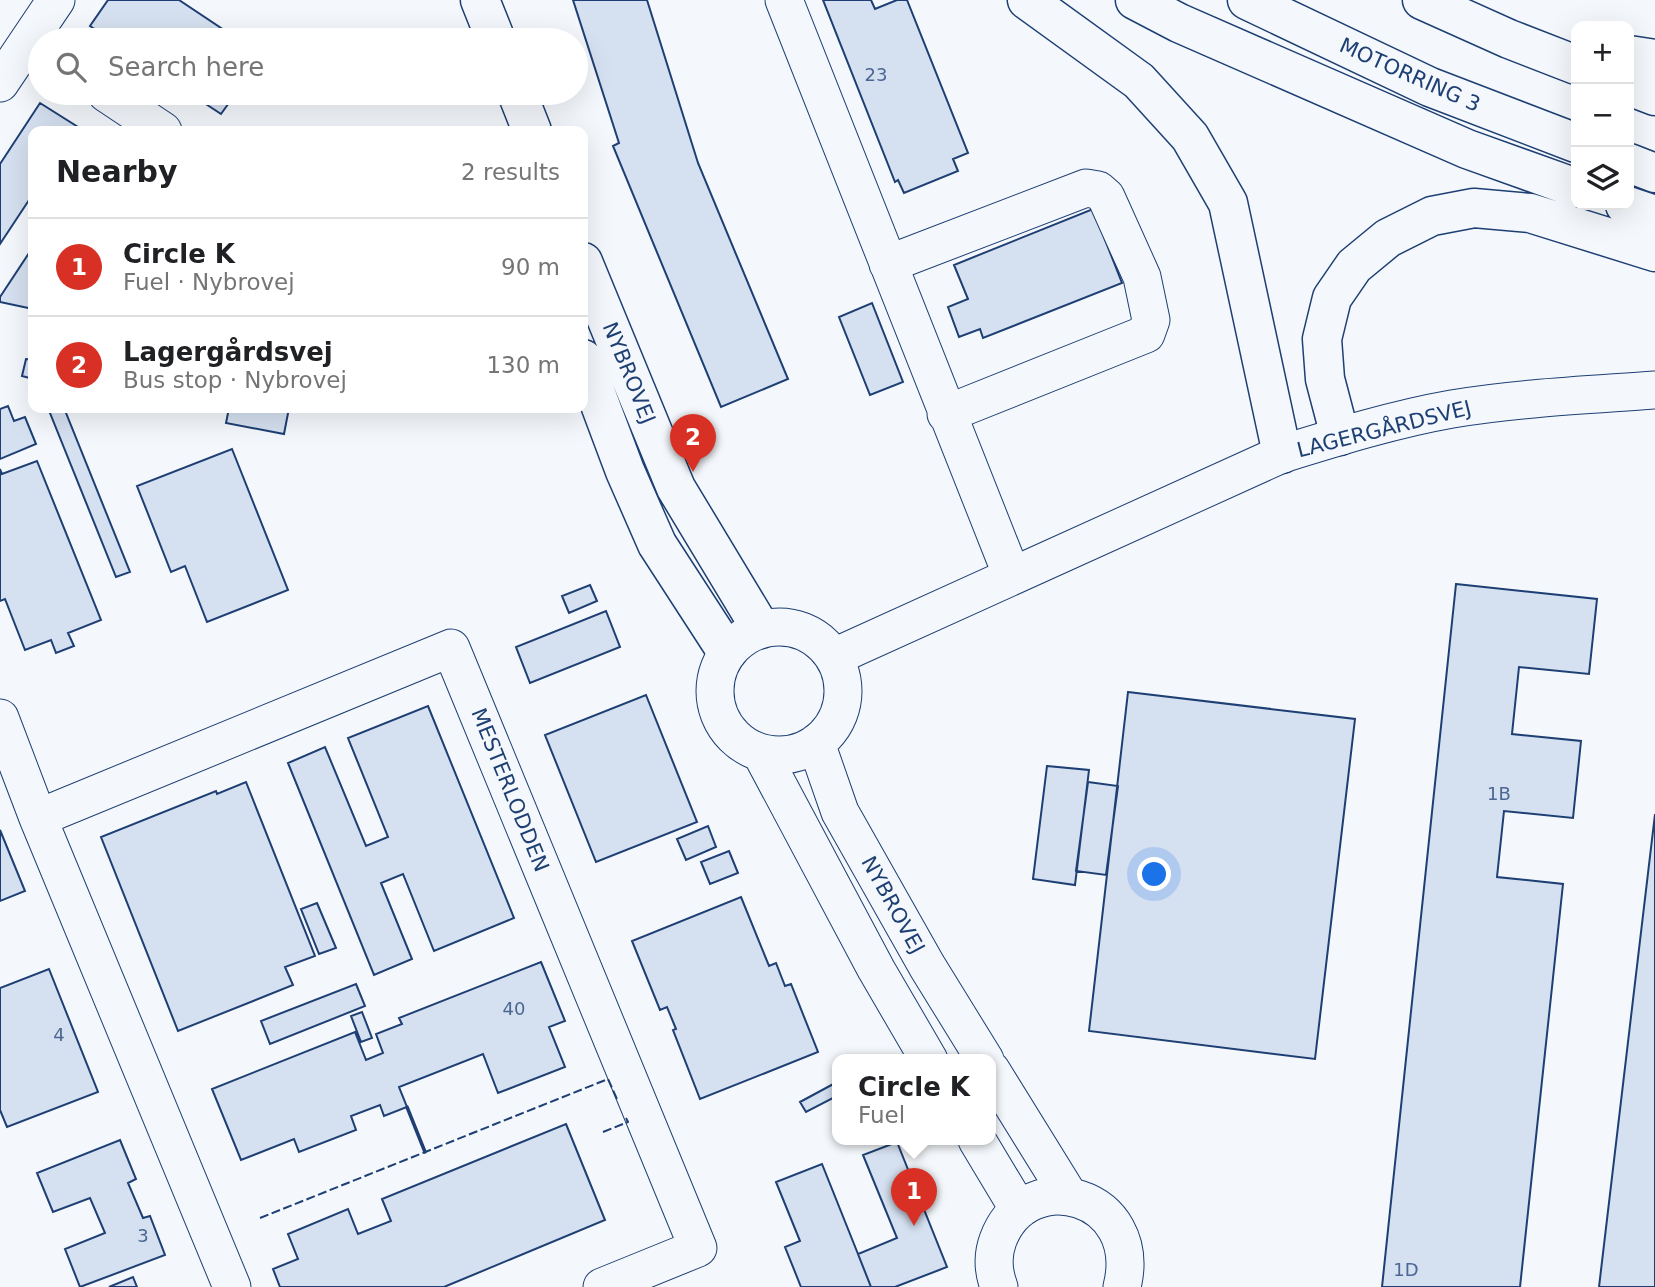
<!DOCTYPE html>
<html lang="en">
<head>
<meta charset="utf-8">
<style>
  :root { --surface:#fff; --page:#f6f6f6; --text:#202124; --muted:#757577; --line:#e0e0e0; --accent:#d93025 }
  body { margin:0; font-family:"DejaVu Sans",sans-serif; background:var(--page); color:var(--text) }
  .controls { position:absolute; right:21px; top:21px; display:grid; overflow:hidden; border-radius:14px; box-shadow:0 7px 28px #0002 }
  .controls button { width:63px; height:63px; display:grid; place-items:center; padding:0; border:0; border-bottom:2px solid var(--line); background:var(--surface); color:var(--text); font:35px sans-serif }
  .you { position:absolute; left:1155px; top:875px; width:24px; height:24px; margin:-18px; border:5px solid #fff; border-radius:50%; background:#1a73e8; box-shadow:0 0 0 10px #1a73e833 }
  .badge { display:grid; place-items:center; width:46px; height:46px; border-radius:50%; background:var(--accent); color:#fff; font-size:23px; font-weight:700 }
  .pin { position:absolute; translate:-50% -58px; filter:drop-shadow(0 2px 4px #0008) }
  .pin::after { content:''; position:absolute; top:37px; width:24px; height:21px; background:inherit; clip-path:polygon(0 0,100% 0,50% 100%) }
  .popup { position:absolute; left:832px; top:1054px; width:164px; height:91px; box-sizing:border-box; display:grid; place-content:center; border-radius:14px; background:var(--surface); filter:drop-shadow(0 2px 5px #0005); font-size:23px; white-space:nowrap; color:var(--muted) }
  .popup b { font-size:26px; color:var(--text) }
  .popup::after { content:''; position:absolute; left:50%; top:100%; margin-left:-14px; border:14px solid transparent; border-top-color:var(--surface) }
  .list { margin:0; padding:0; list-style:none }
  h2 { display:flex; justify-content:space-between; align-items:center; height:91px; margin:0; padding:0 28px; font-size:30px }
  h2 small { font-size:23px; font-weight:400; color:var(--muted) }
  .list li { display:grid; grid-template-columns:46px 1fr auto; gap:21px; align-items:center; box-sizing:border-box; height:98px; padding:0 28px; border-top:2px solid var(--line) }
  .list b { display:block; font-size:26px; white-space:nowrap }
  .list p { margin:0; font-size:23px; white-space:nowrap; color:var(--muted) }
  .list em { font-size:23px; font-style:normal; color:var(--muted) }
  .icon { flex:none; width:38px; height:38px; fill:none; stroke:currentColor; stroke-width:2; stroke-linecap:round; stroke-linejoin:round }
  .map { position:relative; flex:none; width:1655px; height:1287px; overflow:hidden }
  .search { position:absolute; background:var(--surface); box-shadow:0 7px 28px #0002; left:28px; top:28px; width:560px; height:77px; display:flex; align-items:center; gap:18px; box-sizing:border-box; padding:0 24px; border-radius:38px; color:var(--muted); font-size:26px }
  .panel { position:absolute; background:var(--surface); box-shadow:0 7px 28px #0002; left:28px; top:126px; width:560px; height:287px; border-radius:14px }
  .map>svg:first-child { display:block }
</style>
</head>
<body>
<div class="map">
<svg width="1655" height="1287" viewBox="0 0 1655 1287">
  <rect width="100%" height="100%" fill="#f4f7fb"/>
  <!-- building -->
  <path fill="#d5e0f0" stroke="#1d3f73" stroke-width="2" d="M108 0H179L239 40H111L90 26Z
    M573 0H647L698 163 788 379 721 407 613 146 619 143Z
    M823 0H871L875 9 897 0H907L968 153 953 159 958 171 904 193 898 180 895 182Z
    M189 93H236L221 114Z
    M40 103 78 127 75 131H33V194L0 244V164Z
    M1093 209 1122 283 983 338 980 329 959 337 948 307 968 299 954 265Z
    M33 247V309L0 302V297Z
    M872 303 903 382 870 395 839 317Z
    M26 359 33 360V379L22 376Z
    M8 406 14 421 25 417 36 444 0 459V409Z
    M48 408H64L130 572 116 577Z
    M229 408H289L284 434 226 423Z
    M232 449 288 590 207 622 185 566 171 572 137 486Z
    M37 461 101 620 68 633 74 646 56 653 51 640 25 650 5 599 0 601V469L2 474Z
    M1456 584 1597 599 1589 674 1519 667 1512 734 1581 741 1573 818 1504 811 1497 877 1563 884 1520 1287H1382Z
    M590 585 597 601 569 613 562 596Z
    M606 611 620 647 530 683 516 647Z
    M1128 692 1355 719 1315 1059 1089 1031Z
    M646 695 697 822 596 862 545 735Z
    M428 706 514 918 434 951 403 874 381 883 412 959 374 975 288 763 325 747 366 846 388 837 348 738Z
    M1047 766 1089 770 1075 885 1033 879Z
    M246 782 315 956 285 967 293 985 178 1031 101 837 216 791 217 794Z
    M1088 782 1118 786 1106 875 1076 871Z
    M1655 814V1287H1599Z
    M708 826 716 847 686 860 677 839Z
    M0 830 25 891 0 901Z
    M729 851 738 873 710 884 701 862Z
    M741 897 769 966 776 963 785 986 791 984 818 1052 700 1099 673 1030 676 1029 667 1007 660 1010 632 941Z
    M317 903 336 948 319 954 301 909Z
    M541 962 565 1021 549 1027 565 1067 498 1093 483 1054 399 1087 407 1107 384 1116 380 1105 351 1116 356 1130 299 1152 294 1139 241 1160 212 1089 355 1032 366 1060 383 1053 376 1034 402 1024 399 1018Z
    M49 969 98 1092 7 1127 0 1110V988Z
    M356 984 365 1006 270 1044 261 1021Z
    M362 1012 372 1038 361 1042 351 1016Z
    M837 1082V1096L806 1112 800 1102Z
    M566 1124 605 1220 444 1287H280L273 1269 298 1259 288 1234 348 1209 358 1234 391 1221 382 1199Z
    M120 1140 136 1179 128 1183 143 1218 150 1216 165 1255 80 1287 65 1249 105 1233 90 1198 53 1212 37 1173Z
    M897 1142 947 1267 895 1287H871L858 1254 897 1238 863 1155Z
    M822 1164 858 1254 871 1287H801L785 1247 800 1241 776 1182Z
    M133 1277 137 1287H109Z"/>
  <g fill="none" stroke-linecap="round" stroke-linejoin="round">
    <defs>
      <path id="minor" d="M784 0 1012 576
        M0 83 56 0
        M106 93 163 131
        M888 264 1086 188 1098 190 1106 197 1142 277 1151 320 1146 334 946 414
        M715 691a64 64 0 1 1 128 0a64 64 0 1 1-128 0Z
        M834 657 1282 454C1337 437 1395 419 1452 409 1519 398 1587 395 1655 390
        M0 718 38 818 232 1287
        M816 743 840 812 927 966 985 1060
        M761 753 876 969 929 1060
        M38 818 451 648 698 1248 602 1287
        M991 1070 1069 1196
        M977 1140 1019 1210
        M999 1287C993 1271 992 1256 998 1240 1027 1162 1145 1194 1122 1287"/>
      <path id="major" d="M480 0 496 40
        M517 93 532 131
        M583 262 676 488 761 629
        M583 359 625 471 657 544 727 652"/>
      <path id="highway" d="M1027 0 1139 81 1190 137 1228 203 1282 454
        M1135 0 1179 23 1467 149 1576 188
        M1247 0 1430 87 1576 143
        M1422 0 1509 39 1576 65
        M1629 55 1655 59
        M1629 86 1655 96
        M1629 163 1655 173
        M1625 205 1655 215
        M1340 436 1325 379 1322 339 1332 298 1354 266 1388 238 1432 216 1474 208 1530 213 1655 252"/>
    </defs>
    <!-- minor casing -->
    <use href="#minor" stroke="#1d3f73" stroke-width="39"/>
    <!-- major casing -->
    <use href="#major" stroke="#1d3f73" stroke-width="41"/>
    <!-- highway casing -->
    <use href="#highway" stroke="#1d3f73" stroke-width="41"/>
    <!-- minor -->
    <use href="#minor" stroke="#f4f7fb" stroke-width="37"/>
    <!-- major -->
    <use href="#major" stroke="#f4f7fb" stroke-width="38"/>
    <!-- highway -->
    <use href="#highway" stroke="#f4f7fb" stroke-width="38"/>
    <!-- fence -->
    <path stroke="#1d3f73" stroke-width="2" stroke-dasharray="9 3.5" stroke-linecap="butt" d="M603 1132 628 1122 626 1118
      M260 1218 608 1079 617 1099"/>
    <!-- wall -->
    <path stroke="#1d3f73" stroke-width="3.5" d="M407 1107 425 1152"/>
  </g>
  <g text-anchor="middle" dominant-baseline="central" stroke-width="5" stroke-linejoin="round" paint-order="stroke">
    <!-- number labels -->
    <g font-size="18" fill="#4b6792">
      <text x="876" y="74">23</text>
      <text x="1499" y="793">1B</text>
      <text x="514" y="1008">40</text>
      <text x="59" y="1034">4</text>
      <text x="143" y="1235">3</text>
      <text x="1406" y="1269">1D</text>
    </g>
    <!-- street labels -->
    <g font-size="21" fill="#1d3f73" stroke="#f4f7fb">
      <text transform="translate(1410 75) rotate(24)">MOTORRING 3</text>
      <text transform="translate(629 373) rotate(68)">NYBROVEJ</text>
      <text transform="translate(1384 429) rotate(-14)">LAGERGÅRDSVEJ</text>
      <text transform="translate(510 790) rotate(68)">MESTERLODDEN</text>
      <text transform="translate(893 905) rotate(61)">NYBROVEJ</text>
    </g>
  </g>
</svg>
<div class="controls">
<button>+</button>
<button>−</button>
<button><svg class="icon" aria-label="layers" viewBox="0 0 24 24"><path d="M12 4l9 5-9 5-9-5zM3 14l9 5 9-5"/></svg></button>
</div>
<div class="you"></div>
<div class="pin badge" style="left:914px;top:1226px">1</div>
<div class="popup"><b>Circle K</b>Fuel</div>
<div class="pin badge" style="left:693px;top:472px">2</div>
<div class="search"><svg class="icon" aria-label="search" viewBox="0 0 24 24"><circle cx="10" cy="10" r="6"/><path d="M15 15l6 6"/></svg>Search here</div>
<section class="panel">
<h2>Nearby<small>2 results</small></h2>
<ul class="list">
<li><span class="badge">1</span><div><b>Circle K</b><p>Fuel · Nybrovej</p></div><em>90 m</em></li>
<li><span class="badge">2</span><div><b>Lagergårdsvej</b><p>Bus stop · Nybrovej</p></div><em>130 m</em></li>
</ul>
</section>
</div>
</body>
</html>
